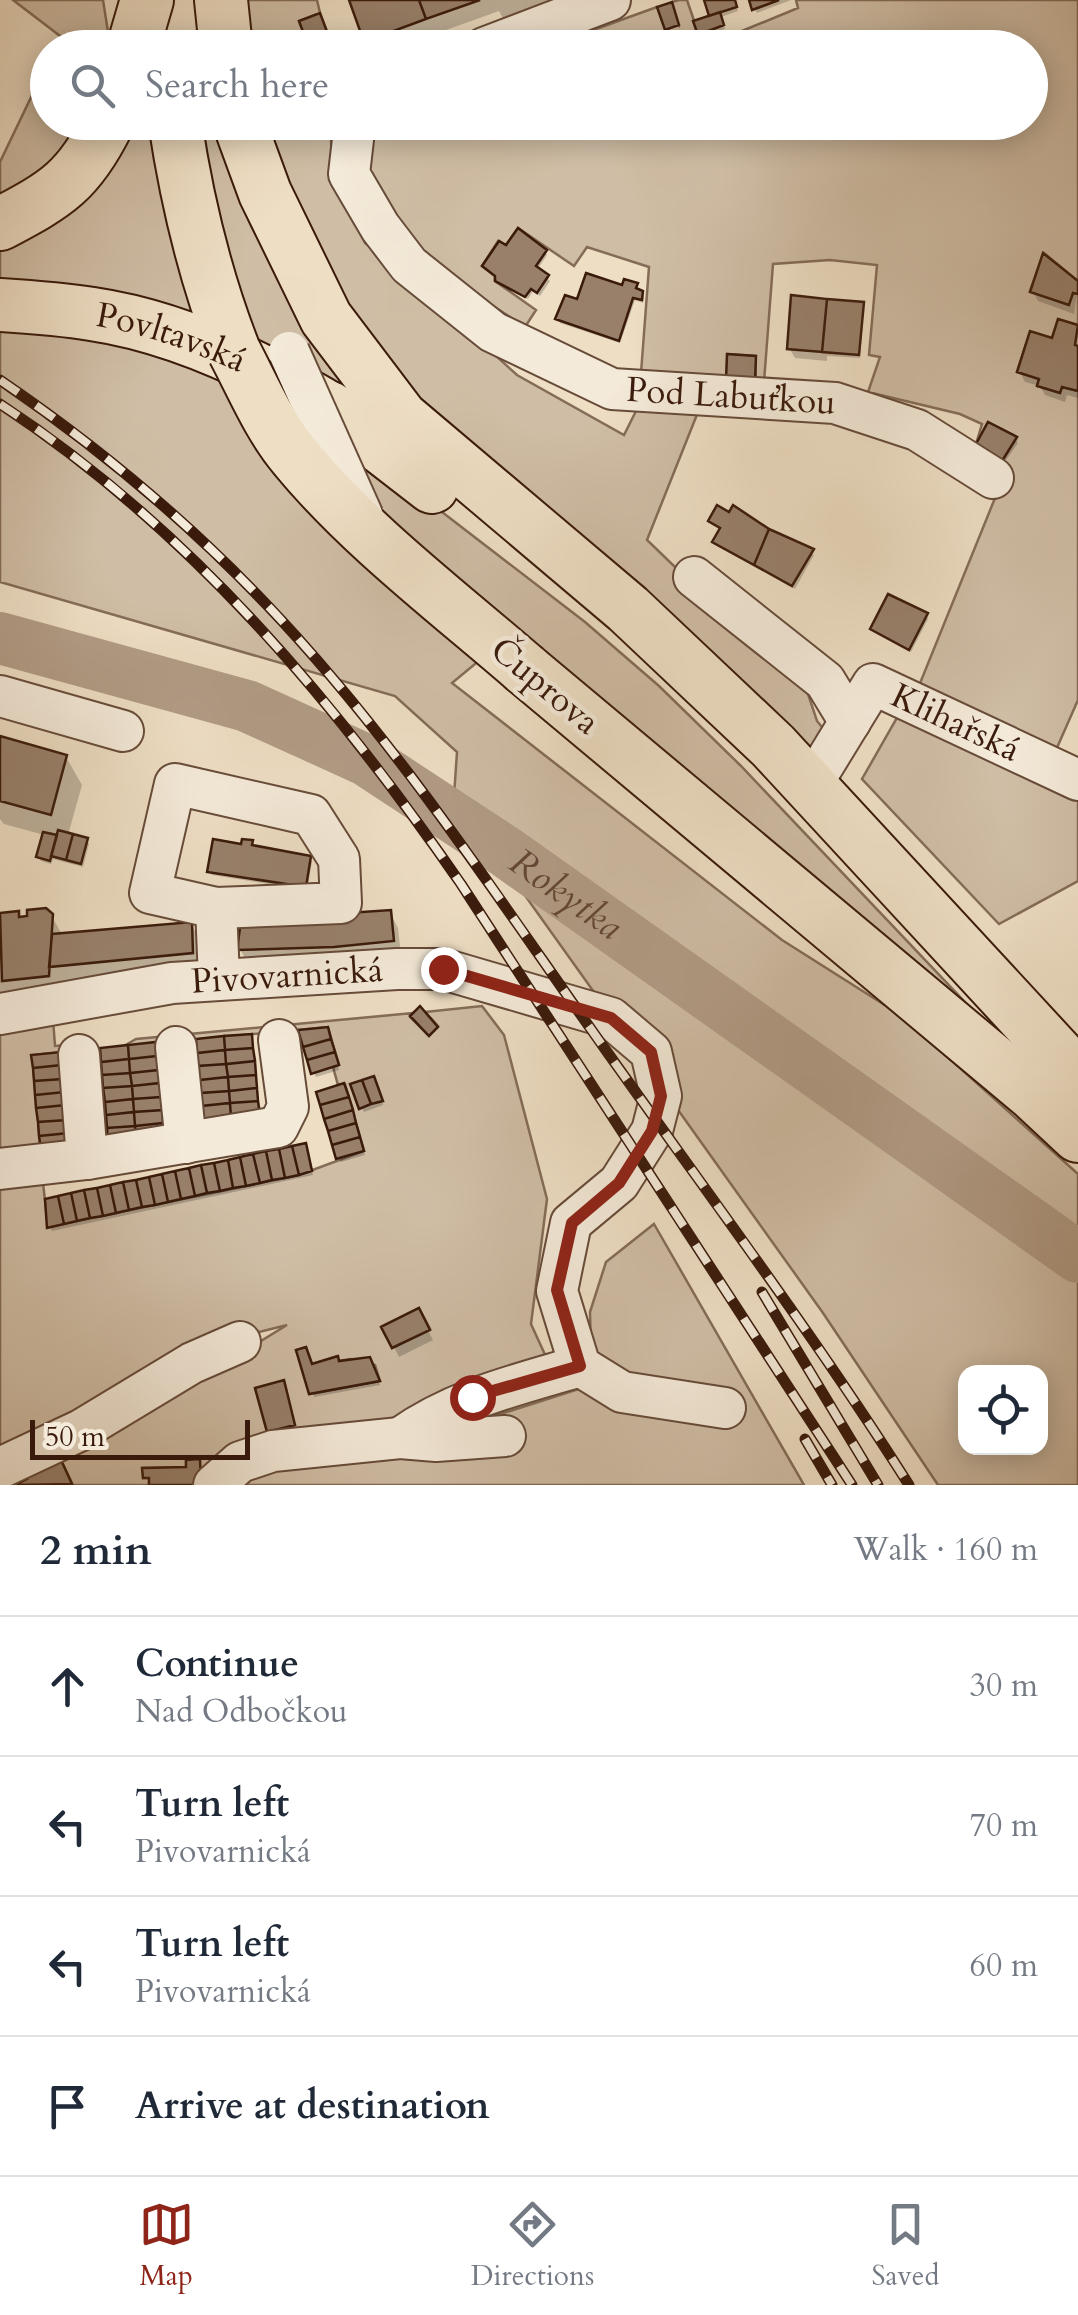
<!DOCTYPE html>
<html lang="en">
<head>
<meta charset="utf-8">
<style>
  :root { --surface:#fff; --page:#f6f6f7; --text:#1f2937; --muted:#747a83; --line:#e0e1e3; --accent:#8f2418 }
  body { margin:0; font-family:Cardo,serif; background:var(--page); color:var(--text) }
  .controls { position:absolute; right:30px; bottom:30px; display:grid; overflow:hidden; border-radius:20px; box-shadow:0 5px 25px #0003 }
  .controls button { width:90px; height:90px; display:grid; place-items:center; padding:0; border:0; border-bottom:2px solid var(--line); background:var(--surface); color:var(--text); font:50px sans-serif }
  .scale { position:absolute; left:30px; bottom:25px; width:220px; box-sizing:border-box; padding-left:10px; border:5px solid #3a1a0b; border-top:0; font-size:28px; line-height:35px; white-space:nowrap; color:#3a1a0b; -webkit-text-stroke:8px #f4ead9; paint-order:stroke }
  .stop { position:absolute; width:30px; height:30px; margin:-22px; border:8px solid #8f2418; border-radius:50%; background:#fff }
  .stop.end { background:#8f2418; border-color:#fff; box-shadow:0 2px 10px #0008 }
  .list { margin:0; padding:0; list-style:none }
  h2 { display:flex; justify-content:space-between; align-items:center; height:130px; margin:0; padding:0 40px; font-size:42px }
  h2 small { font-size:32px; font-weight:400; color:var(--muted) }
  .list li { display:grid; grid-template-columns:65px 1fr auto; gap:30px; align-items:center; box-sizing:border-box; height:140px; padding:0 40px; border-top:2px solid var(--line) }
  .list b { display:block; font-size:38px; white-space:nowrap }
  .list p { margin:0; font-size:32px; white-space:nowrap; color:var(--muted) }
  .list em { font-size:32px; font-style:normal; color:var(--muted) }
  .icon { flex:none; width:55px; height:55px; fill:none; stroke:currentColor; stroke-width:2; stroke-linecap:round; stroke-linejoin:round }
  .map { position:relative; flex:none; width:1078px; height:1485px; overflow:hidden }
  .search { position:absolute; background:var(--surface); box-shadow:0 5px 25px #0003; left:30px; right:30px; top:30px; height:110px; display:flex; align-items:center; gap:25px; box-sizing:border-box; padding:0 35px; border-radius:55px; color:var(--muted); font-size:38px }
  .sheet { height:690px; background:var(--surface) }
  nav { display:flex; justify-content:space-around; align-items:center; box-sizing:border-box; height:140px; border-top:2px solid var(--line); background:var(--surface); font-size:28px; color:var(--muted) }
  nav a { display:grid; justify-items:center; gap:5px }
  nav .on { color:var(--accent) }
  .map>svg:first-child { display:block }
</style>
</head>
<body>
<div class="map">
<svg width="1078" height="1485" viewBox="0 0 1078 1485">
  <rect width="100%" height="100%" fill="#eedec4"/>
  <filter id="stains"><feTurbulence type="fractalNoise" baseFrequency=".002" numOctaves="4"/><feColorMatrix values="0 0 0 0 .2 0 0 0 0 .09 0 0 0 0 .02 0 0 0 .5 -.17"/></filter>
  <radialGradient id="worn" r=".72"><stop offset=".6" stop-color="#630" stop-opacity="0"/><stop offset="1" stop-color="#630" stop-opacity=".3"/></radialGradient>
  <!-- green -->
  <path fill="#cfbda5" stroke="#846c58" stroke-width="2.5" fill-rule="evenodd" d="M13 0H103L108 32 106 47H55L60 36Z
    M247 0H317L320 13 299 21 309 47H252Z
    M679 0H687L703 47 798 8 796 0H1078V281L1044 253 1030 291 1068 305 1073 293 1078 294V325L1058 319 1052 338 1030 332 1017 372 1039 379 1037 386 1060 393 1062 387 1078 391V700L1052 759 914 698 1008 466 1002 461 1017 437 988 422 976 444 982 424 960 414 868 392 880 357 869 355 877 265 830 260 773 264 764 382 756 381 755 356 728 354 727 379 641 373 649 267 587 247 574 266 518 228 506 245 498 241 482 266 495 276V281L536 310 525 327 472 292 427 256 380 207 361 160 370 123 1030 122V48L546 47 657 7 678 25 672 2Z
    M47 64 48 122 83 123 59 160 0 198V162Z
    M127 123H169L217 135 359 398 0 283V236Z
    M266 123H330L333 174 365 243 411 279 517 375 624 435 639 405 698 412 647 540 705 596 799 667 817 721 830 737 817 756 477 464 378 357 297 220Z
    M0 330 128 342 219 378 403 482 585 622 659 686 740 765 1001 1040 510 635 452 683 782 940 902 1016 1078 1174V1485H938L823 1313 454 796 457 752 395 696 0 582ZM966 1372H1040V1448H966Z
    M902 709 1078 793V881L999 924 862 779Z
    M482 1006 504 1035 547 1199 531 1324 552 1370 201 1485 199 1459 186 1460V1467L143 1468V1478H149V1485H70L72 1483 61 1460 25 1475 27 1479 15 1485H1L212 1371 287 1325 182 1351 0 1463V1185L43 1183 48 1227 299 1175 364 1151 345 1084 338 1085 333 1067 339 1065 328 1027 124 1046 136 1039 413 1013 410 1017 429 1036 438 1026 425 1012ZM419 1308 430 1329 392 1348 382 1326ZM306 1347 312 1364 337 1356 339 1361 350 1359 375 1365 380 1381 310 1394 296 1350ZM284 1381 294 1425 267 1431 255 1388Z
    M53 1019 55 1046 92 1043 82 1050 32 1055 41 1153 0 1154V1025Z
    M654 1224 804 1485H236L294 1464 438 1434 582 1388 591 1350 590 1312 606 1262Z"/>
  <!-- shadow -->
  <path fill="#0003" d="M352 0H573L506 24 499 11 435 34 440 48H370Z
    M706 0H734L738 11 721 17 725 29 702 37 700 34 713 17Z
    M751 0H791L757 13Z
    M321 20 331 47 311 48 302 22Z
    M545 251 547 255 537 270 550 281 540 296 533 291 528 299 515 290 510 292 484 266Z
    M1078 284 1074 314 1038 301 1033 291Z
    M636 286 644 297 643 303 635 300 620 343 560 323 558 319 579 302Z
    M862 304 864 308 860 358 827 356V361L795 358 789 348Z
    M1059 322 1078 328V398L1067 395 1065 402 1045 395 1040 386 1025 382 1020 372 1054 341Z
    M1016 439 1018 443 1004 463 982 448Z
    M711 521 767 530 814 555 795 589 717 546 715 542 721 530Z
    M926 615 928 619 911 652 873 629Z
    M0 738 66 757 82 785 68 835 86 840 89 844 83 867 53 859 51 864 41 861 39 857 44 835 4 824 0 819Z
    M251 842 253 846 310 858 312 862 307 890 212 875 209 871Z
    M390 913 398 928 401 955 248 964 240 949Z
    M17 914 20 919 51 915 63 936 191 924 199 939 200 968 65 980 64 1004 0 1010V915Z
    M329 1034 339 1070 316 1077 314 1073Z
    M375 1083 383 1105 364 1112 362 1108Z
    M346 1090 365 1155 341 1162 339 1158Z
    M305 1146 313 1175 52 1231 50 1227Z
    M418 1311 433 1340 399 1357 394 1347Z
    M339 1364H371L380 1385 314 1397 312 1367Z"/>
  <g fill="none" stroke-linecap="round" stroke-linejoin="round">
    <!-- river -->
    <path stroke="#b19b85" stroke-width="52" id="s1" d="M0 638 247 706 366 760 506 852 1078 1257"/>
  </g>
  <!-- building -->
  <path fill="#98806b" stroke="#3a1a0b" stroke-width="2.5" d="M349 0H419L426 19 364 42Z
    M419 0H480L426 19Z
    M704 0H735L737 7 709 16Z
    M749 0H779L752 10Z
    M672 2 679 25 665 30 657 7Z
    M720 12 724 25 698 35 693 21Z
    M320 13 331 42 309 48 299 21Z
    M518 228 547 250 536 266 549 275 537 293 531 289 525 297 495 281V276L482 266 499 241 506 245Z
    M1043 253 1078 281V294L1073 293 1069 305 1030 292Z
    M586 273 622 285 624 279 638 283 636 288 643 291 642 300 633 298 619 341 555 319 565 295 577 299Z
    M791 295 827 299 822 352 787 349Z
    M827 299 864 302 859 355 822 352Z
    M1058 319 1078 325 1075 345 1078 346V391L1062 387 1060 393 1037 386 1039 379 1017 372 1030 331 1052 338Z
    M727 354 756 356 755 381 726 380Z
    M988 422 1017 437 1002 461 976 444Z
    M717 505 729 512 733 505 769 529 754 565 712 542 720 528 708 521Z
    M769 529 814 549 792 586 754 565Z
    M888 594 928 613 909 650 870 629Z
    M0 736 67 755 51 815 0 801Z
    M58 830 73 834 66 860 51 856Z
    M43 832 57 835 50 861 36 857Z
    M73 834 88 838 81 864 66 860Z
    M213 839 241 844 242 839 253 840 252 845 311 856 306 887 207 872Z
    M46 908 53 914 49 976 2 981 0 913 19 911V917L27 916V910Z
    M391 910 394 941 334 947 237 950 241 920Z
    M192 922 193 953 49 967 52 934Z
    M420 1006 438 1027 429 1036 410 1016Z
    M328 1027 331 1039 303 1047 298 1030Z
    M252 1034 253 1048 225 1050 224 1036Z
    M224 1036 225 1050 197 1053 196 1039Z
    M331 1039 335 1052 307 1060 303 1047Z
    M156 1042 157 1056 129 1059 128 1045Z
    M128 1045 129 1059 101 1062 100 1048Z
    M253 1048 255 1061 226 1064 225 1050Z
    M225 1050 226 1064 198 1066 197 1053Z
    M61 1052 62 1065 33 1068 31 1055Z
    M335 1052 339 1065 311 1074 307 1060Z
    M157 1056 159 1070 130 1073 129 1059Z
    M129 1059 130 1073 102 1075 101 1062Z
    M255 1061 256 1075 228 1077 226 1064Z
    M226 1064 228 1077 199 1080 198 1066Z
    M62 1065 63 1079 34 1081 33 1068Z
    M159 1070 160 1083 132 1086 130 1073Z
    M130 1073 132 1086 103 1088 102 1075Z
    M256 1075 257 1088 229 1091 228 1077Z
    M374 1076 383 1101 371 1104 362 1080Z
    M228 1077 229 1091 201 1093 199 1080Z
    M63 1079 65 1092 35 1095 34 1081Z
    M362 1080 371 1104 359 1109 350 1084Z
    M160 1083 161 1097 133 1099 132 1086Z
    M344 1083 349 1097 320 1105 316 1092Z
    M132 1086 133 1099 105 1102 103 1088Z
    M257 1088 258 1101 230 1103 229 1091Z
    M229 1091 230 1103 201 1106V1093Z
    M65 1092 66 1105 36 1108 35 1095Z
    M161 1097 163 1110 134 1112 133 1099Z
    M349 1097 353 1110 324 1119 320 1105Z
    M133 1099 134 1112 106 1115 105 1102Z
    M258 1101 260 1115 231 1118 230 1103Z
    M230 1103 231 1118 203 1121 201 1106Z
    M66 1105 67 1120 38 1122 36 1108Z
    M163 1110V1123L135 1126 134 1112Z
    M353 1110 356 1123 328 1131 324 1119Z
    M134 1112 135 1126 107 1128 106 1115Z
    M67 1120 69 1133 39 1136 38 1122Z
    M163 1123 165 1138 137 1141 135 1126Z
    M356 1123 360 1137 332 1145 328 1131Z
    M135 1126 137 1141 108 1143 107 1128Z
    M69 1133 70 1147 41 1150 39 1136Z
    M360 1137 364 1151 336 1159 332 1145Z
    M306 1143 312 1171 299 1175 292 1146Z
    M292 1146 299 1175 285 1178 279 1149Z
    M279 1149 285 1178 272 1180 266 1151Z
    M266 1151 272 1180 260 1183 253 1154Z
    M253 1154 260 1183 246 1186 240 1157Z
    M240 1157 246 1186 233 1188 228 1160Z
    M228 1160 233 1188 220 1191 214 1163Z
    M214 1163 220 1191 207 1193 201 1165Z
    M201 1165 207 1193 195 1196 189 1168Z
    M189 1168 195 1196 181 1199 175 1171Z
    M175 1171 181 1199 168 1202 162 1174Z
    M162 1174 168 1202 155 1205 149 1177Z
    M149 1177 155 1205 142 1207 136 1180Z
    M136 1180 142 1207 129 1210 123 1182Z
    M123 1182 129 1210 116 1213 110 1185Z
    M110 1185 116 1213 103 1216 97 1188Z
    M97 1188 103 1216 90 1218 84 1190Z
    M84 1190 90 1218 77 1221 71 1193Z
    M71 1193 77 1221 64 1224 58 1196Z
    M58 1196 64 1224 47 1228 45 1199Z
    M419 1308 430 1330 392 1348 381 1327Z
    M306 1347 312 1364 338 1356 339 1361 370 1357 380 1381 309 1394 296 1350Z
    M284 1380 295 1425 267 1432 255 1388Z
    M200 1459 201 1485H149V1478H143L142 1468 186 1467V1460Z
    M61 1460 72 1484 15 1485 27 1479 25 1475Z"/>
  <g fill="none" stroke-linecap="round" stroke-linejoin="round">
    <defs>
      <g id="minor">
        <path d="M484 48 610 0"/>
        <path id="s2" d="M355 122 349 174 380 227 409 265 493 332 612 389 835 403 917 430 993 478"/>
        <path d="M694 577 825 681 850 722"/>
        <path d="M0 696 123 731"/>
        <path id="s3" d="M810 787 873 684 1078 780"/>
        <path d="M216 908 150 893 175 784 311 815 339 859 341 903 216 908 219 978"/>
        <path id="s4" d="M0 1014 172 983 397 969H443L611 1018 651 1052 661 1096 652 1131 619 1183 571 1223 557 1291 580 1366 622 1392 725 1408"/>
        <path d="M176 1047 186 1143"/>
        <path d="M79 1055 87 1159"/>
        <path d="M0 1169 87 1159 278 1127 288 1107 279 1040"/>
        <path d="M400 1438C455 1399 516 1385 580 1366"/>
        <path d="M0 1468 81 1430 192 1363 240 1342"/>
        <path d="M214 1485 240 1462 273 1451 400 1438 436 1441 505 1436"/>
      </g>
      <g id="major">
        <path d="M221 0 226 48"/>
        <path d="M133 48 147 0"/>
        <path d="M175 122C187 202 205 277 234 351"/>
        <path d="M239 122 265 193 326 318 401 417 628 609 773 746 1078 1076"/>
        <path d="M0 224C57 194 79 181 108 122"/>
        <path id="s5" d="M0 305C31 307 61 309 92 314 180 327 270 371 345 418"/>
        <path d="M330 408 432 487"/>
        <path d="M525 669 1033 1094 1078 1136"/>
      </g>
    </defs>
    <!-- minor casing -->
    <use href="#minor" stroke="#674b39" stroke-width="44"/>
    <!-- major casing -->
    <use href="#major" stroke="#3a1a0b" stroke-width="56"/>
    <!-- minor -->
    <use href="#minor" stroke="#f4ead9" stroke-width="40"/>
    <!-- major -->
    <use href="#major" stroke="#eedec4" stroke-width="52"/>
    <defs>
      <path id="rail" d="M0 380C97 446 186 520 266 604 397 741 501 903 610 1056 711 1198 816 1338 909 1485
        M0 404C189 528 334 700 461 884L852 1485
        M762 1292 878 1485
        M805 1439 832 1485"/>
    </defs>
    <!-- rail casing -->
    <use href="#rail" stroke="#3a1a0b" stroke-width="11"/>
    <!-- rail -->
    <use href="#rail" stroke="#f4ead9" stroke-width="8" stroke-dasharray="22" stroke-linecap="butt"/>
    <defs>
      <path id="minor-bridge" d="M289 352 363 517"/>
      <path id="major-bridge" d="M234 351C253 387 269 426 295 457 359 535 449 603 525 669"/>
    </defs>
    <!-- minor-bridge casing -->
    <use href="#minor-bridge" stroke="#674b39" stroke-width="44" stroke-linecap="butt"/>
    <!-- major-bridge casing -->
    <use href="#major-bridge" stroke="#3a1a0b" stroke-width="56" stroke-linecap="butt"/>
    <!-- minor-bridge -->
    <use href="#minor-bridge" stroke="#f4ead9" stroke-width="40"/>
    <!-- major-bridge -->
    <use href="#major-bridge" stroke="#eedec4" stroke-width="52"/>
  </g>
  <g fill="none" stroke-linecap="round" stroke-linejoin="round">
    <!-- route -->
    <path stroke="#8f2418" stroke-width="12" d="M443 969 611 1018 651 1052 661 1096 652 1131 619 1183 572 1223 557 1290 580 1366 472 1397"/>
  </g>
  <g text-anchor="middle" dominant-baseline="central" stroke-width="9" stroke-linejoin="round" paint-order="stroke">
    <!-- street labels -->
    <g font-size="35" fill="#3a1a0b" stroke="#f4ead9">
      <text stroke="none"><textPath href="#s5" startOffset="175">Povltavská</textPath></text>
      <text stroke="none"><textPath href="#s2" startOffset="520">Pod Labuťkou</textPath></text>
      <text transform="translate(545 686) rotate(40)">Čuprova</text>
      <text stroke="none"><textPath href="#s3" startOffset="212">Klihařská</textPath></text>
      <text stroke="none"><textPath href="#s4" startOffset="290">Pivovarnická</textPath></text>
    </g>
    <!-- water labels -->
    <g font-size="38" font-style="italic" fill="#644736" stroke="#f4ead9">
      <text stroke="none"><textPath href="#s1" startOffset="628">Rokytka</textPath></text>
    </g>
  </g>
  <rect width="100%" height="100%" filter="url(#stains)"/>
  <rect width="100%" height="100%" fill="url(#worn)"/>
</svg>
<div class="controls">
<button><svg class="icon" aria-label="locate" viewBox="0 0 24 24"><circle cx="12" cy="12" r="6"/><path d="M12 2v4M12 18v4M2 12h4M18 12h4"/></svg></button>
</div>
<div class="scale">50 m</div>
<div class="stop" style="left:472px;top:1397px"></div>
<div class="stop end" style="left:443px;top:969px"></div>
<div class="search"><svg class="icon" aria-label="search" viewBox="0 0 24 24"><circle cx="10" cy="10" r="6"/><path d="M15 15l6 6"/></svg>Search here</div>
</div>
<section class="sheet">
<h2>2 min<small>Walk · 160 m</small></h2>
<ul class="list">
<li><svg class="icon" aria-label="ahead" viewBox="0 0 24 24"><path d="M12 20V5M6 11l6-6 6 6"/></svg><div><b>Continue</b><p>Nad Odbočkou</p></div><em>30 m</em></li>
<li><svg class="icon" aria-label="left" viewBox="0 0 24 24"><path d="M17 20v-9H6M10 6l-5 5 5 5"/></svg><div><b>Turn left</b><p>Pivovarnická</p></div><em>70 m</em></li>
<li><svg class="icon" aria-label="left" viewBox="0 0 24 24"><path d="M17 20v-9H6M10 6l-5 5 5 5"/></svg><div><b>Turn left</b><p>Pivovarnická</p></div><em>60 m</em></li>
<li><svg class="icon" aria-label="arrive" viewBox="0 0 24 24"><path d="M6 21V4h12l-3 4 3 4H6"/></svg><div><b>Arrive at destination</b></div></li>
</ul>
</section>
<nav>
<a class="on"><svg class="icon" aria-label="map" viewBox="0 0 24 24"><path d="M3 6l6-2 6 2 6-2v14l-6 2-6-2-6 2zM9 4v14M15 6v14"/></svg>Map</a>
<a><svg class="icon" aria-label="directions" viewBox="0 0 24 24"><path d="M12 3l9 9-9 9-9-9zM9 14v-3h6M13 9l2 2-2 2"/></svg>Directions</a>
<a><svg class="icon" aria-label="saved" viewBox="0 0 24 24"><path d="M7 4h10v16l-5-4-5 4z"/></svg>Saved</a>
</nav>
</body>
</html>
